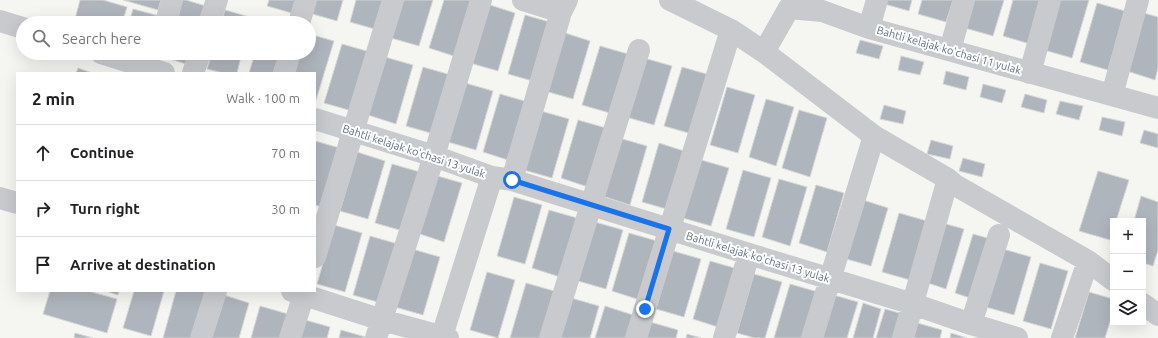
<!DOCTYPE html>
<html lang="en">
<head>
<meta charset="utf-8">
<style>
  :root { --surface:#fff; --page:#f6f6f6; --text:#202124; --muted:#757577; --line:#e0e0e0 }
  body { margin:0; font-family:Ubuntu,sans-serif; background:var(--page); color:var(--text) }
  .controls { position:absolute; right:12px; bottom:12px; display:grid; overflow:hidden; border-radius:0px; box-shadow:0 4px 16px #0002 }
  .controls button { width:36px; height:36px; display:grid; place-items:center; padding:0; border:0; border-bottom:1px solid var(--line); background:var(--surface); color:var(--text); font:20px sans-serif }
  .stop { position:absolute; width:12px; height:12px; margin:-9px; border:3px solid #1a73e8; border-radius:50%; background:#fff }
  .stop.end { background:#1a73e8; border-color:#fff; box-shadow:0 1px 4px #0008 }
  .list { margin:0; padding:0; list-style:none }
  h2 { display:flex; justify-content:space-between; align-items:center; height:52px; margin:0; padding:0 16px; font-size:17px }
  h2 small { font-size:13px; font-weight:400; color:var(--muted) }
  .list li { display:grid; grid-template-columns:26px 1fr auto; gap:12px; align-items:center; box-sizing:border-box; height:56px; padding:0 16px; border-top:1px solid var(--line) }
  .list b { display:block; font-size:15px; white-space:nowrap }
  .list em { font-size:13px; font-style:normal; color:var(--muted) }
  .icon { flex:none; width:22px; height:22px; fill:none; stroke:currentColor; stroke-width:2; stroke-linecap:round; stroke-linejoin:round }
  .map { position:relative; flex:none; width:1158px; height:338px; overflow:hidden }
  .search { position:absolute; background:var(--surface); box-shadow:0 4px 16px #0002; left:16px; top:16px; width:300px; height:44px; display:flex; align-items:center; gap:10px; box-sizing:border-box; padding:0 14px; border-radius:22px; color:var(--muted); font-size:15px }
  .panel { position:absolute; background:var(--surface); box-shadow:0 4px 16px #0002; left:16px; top:72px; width:300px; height:220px; border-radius:0px }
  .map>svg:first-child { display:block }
</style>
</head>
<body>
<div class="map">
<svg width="1158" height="338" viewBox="0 0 1158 338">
  <rect width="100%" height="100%" fill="#f5f6f2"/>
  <!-- building -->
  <path fill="#afb5bc" stroke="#d7d7d5" d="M80 0H103L127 7 122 23H74Z
    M123 0H161L158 10Z
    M181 0H186L209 7 204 23H174Z
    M269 0H299L295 14 267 6Z
    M312 0H343L337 21 309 13Z
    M356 0H387L378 30 350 22Z
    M402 0H433L419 46 391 38Z
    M444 0H474L457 57 429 48Z
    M882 0H912L909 11 881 3Z
    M922 0H953L946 22 918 14Z
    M973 0H1004L993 36 965 28Z
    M1013 0H1043L1030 44 1003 36Z
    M1058 0H1089L1072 58 1044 50Z
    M1097 3 1125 11 1108 70 1080 62Z
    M487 4 515 13 498 71 470 63Z
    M133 9 163 17 161 23H129Z
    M225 10 253 18 251 23H221Z
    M1144 13 1158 17V68L1155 80 1127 71Z
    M525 15 553 23 536 82 508 74Z
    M562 32 590 41 573 99 545 91Z
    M309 34 334 41 316 100H315V73H294L300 53H309Z
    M860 40 883 46 879 59 856 53Z
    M342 44 370 52 352 111 324 103Z
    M600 46 628 54 610 113 582 105Z
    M165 53H196L192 66 164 57Z
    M212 53H242L237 73H223L207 69Z
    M255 53H285L279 73H249Z
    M901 56 924 62 920 75 898 70Z
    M385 57 413 65 396 124 368 115Z
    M644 58 672 66 654 125 626 117Z
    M423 67 451 75 434 134 406 126Z
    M682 67 710 75 692 134 664 126Z
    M78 68 92 73H76Z
    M946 71 969 77 966 90 943 84Z
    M465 83 493 91 476 150 448 142Z
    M983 84 1006 90 1002 103 980 97Z
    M727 87 755 95 738 153 710 145Z
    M500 94 528 102 511 161 483 152Z
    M1025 94 1047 100 1044 113 1021 107Z
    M766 99 794 107 776 166 749 157Z
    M1060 101 1083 106 1079 120 1056 114Z
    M884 105 906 111 903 124 880 119Z
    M799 110 827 118 810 177 782 168Z
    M541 111 569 119 552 178 524 170Z
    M1102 117 1125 122 1122 136 1099 130Z
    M578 120 606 128 588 187 561 178Z
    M1144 130 1158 134V148L1140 143Z
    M619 138 647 146 630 205 602 196Z
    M931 140 953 146 950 159 927 154Z
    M315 141 340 148 322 207 315 205Z
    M659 143 687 152 670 210 642 202Z
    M357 152 385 161 368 219 340 211Z
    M963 158 985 164 982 177 959 171Z
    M701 160 729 168 711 226 683 218Z
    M392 164 420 172 403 231 375 223Z
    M743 170 771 178 754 237 726 229Z
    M1098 171 1129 180 1116 221H1113V230L1110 240 1079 231Z
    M434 175 462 183 444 242 417 233Z
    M779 179 807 187 790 246 762 237Z
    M816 185 844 193 827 252 799 243Z
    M1141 196 1158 202V250L1153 266 1143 263V221H1134Z
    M514 197 542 205 525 264 497 256Z
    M860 199 888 208 871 266 843 258Z
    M549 210 577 218 560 277 532 268Z
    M899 213 927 221 910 280 882 272Z
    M595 222 623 230 606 289 578 281Z
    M946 224 964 229 946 289 928 283Z
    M334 225 362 233 345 292 317 284Z
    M629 233 657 241 640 300 612 291Z
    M973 234 991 239 973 299 955 293Z
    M370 236 398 244 381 303 353 295Z
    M412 249 440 257 423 315 395 307Z
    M1003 249 1031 257 1014 315 986 307Z
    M673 251 701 259 684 317 656 309Z
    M710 261 738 269 721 328 693 319Z
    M1040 263 1068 271 1051 329 1023 321Z
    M487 272 515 280 498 338 470 330Z
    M754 274 782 282 765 338H755L737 333Z
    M526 283 554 291 540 338H510Z
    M790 284 818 292 804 338H774Z
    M50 291H88L117 299 107 333 43 314Z
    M105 291H119L118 295Z
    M134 291H164L151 336 123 328Z
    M176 291H207L193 338H163Z
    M1089 292 1113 299V312L1105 338H1075Z
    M221 294 249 303 239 338H208Z
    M830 294 858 302 847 338H817Z
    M571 298 599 306 590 338H560Z
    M863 303 881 309 873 338H853Z
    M260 306 288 314 281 338H251Z
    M605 306 633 315 626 338H595Z
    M885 309 903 314 896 338H876Z
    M302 319 330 327 327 338H297Z
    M650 322 678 330 676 338H645Z
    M914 322 942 330 940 338H910Z
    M341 330 369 338H339Z
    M75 333 93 338H74Z
    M951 333 967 338H950Z
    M687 334 701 338H686Z"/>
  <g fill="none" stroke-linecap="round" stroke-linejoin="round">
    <!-- minor -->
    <path stroke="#c8cace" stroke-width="22" d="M523 0 561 12 567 0
      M670 0 731 30 764 52 874 136 948 179 955 185 1088 261 1113 280
      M0 21 23 28
      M166 23 172 0
      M209 23 217 0
      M299 23 306 0
      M869 28 877 0
      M950 50 964 0
      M764 52 789 8 822 11 869 28 1158 108
      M101 53 164 73
      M193 73 200 53
      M284 73 290 53
      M1030 73 1050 0
      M1112 95 1138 0
      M315 119 434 156 492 177 512 180 749 254 913 304 971 324 1017 338
      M512 180 561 12
      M0 198 17 203
      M315 257 393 0
      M292 291 382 320 448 338
      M1143 304 1158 315
      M971 324 999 235
      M442 336 492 177
      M201 338 216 291
      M290 338 305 291
      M376 338 434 156 481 0
      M550 338 639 50
      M636 338 731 30
      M724 338 749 254
      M812 338 874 136
      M903 338 948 179
      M1062 338 1088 261"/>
  </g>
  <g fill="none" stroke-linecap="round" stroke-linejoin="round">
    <!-- route -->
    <path stroke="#1a73e8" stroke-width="5" d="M512 180 669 229 645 309"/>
  </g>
  <g text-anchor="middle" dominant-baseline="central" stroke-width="4" stroke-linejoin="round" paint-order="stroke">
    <!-- street labels -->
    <g font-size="11" fill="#627185" stroke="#fff">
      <text transform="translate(949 50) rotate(16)">Bahtli kelajak ko'chasi 11 yulak</text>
      <text transform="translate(414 151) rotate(18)">Bahtli kelajak ko'chasi 13 yulak</text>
      <text transform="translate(758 257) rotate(17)">Bahtli kelajak ko'chasi 13 yulak</text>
    </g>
  </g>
</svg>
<div class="controls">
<button>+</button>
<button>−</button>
<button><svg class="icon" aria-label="layers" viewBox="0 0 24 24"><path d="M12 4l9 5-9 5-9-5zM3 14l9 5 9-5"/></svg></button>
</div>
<div class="stop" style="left:512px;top:180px"></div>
<div class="stop end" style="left:645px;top:309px"></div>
<div class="search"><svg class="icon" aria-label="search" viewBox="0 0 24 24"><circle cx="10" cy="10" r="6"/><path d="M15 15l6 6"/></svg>Search here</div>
<section class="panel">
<h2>2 min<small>Walk · 100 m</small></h2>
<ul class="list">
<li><svg class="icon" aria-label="ahead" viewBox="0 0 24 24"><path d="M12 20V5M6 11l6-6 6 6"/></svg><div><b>Continue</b></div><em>70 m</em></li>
<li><svg class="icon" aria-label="right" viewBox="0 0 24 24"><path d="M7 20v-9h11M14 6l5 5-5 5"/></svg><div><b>Turn right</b></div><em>30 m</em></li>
<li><svg class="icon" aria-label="arrive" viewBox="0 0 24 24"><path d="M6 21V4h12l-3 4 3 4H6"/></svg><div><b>Arrive at destination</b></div></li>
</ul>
</section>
</div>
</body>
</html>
